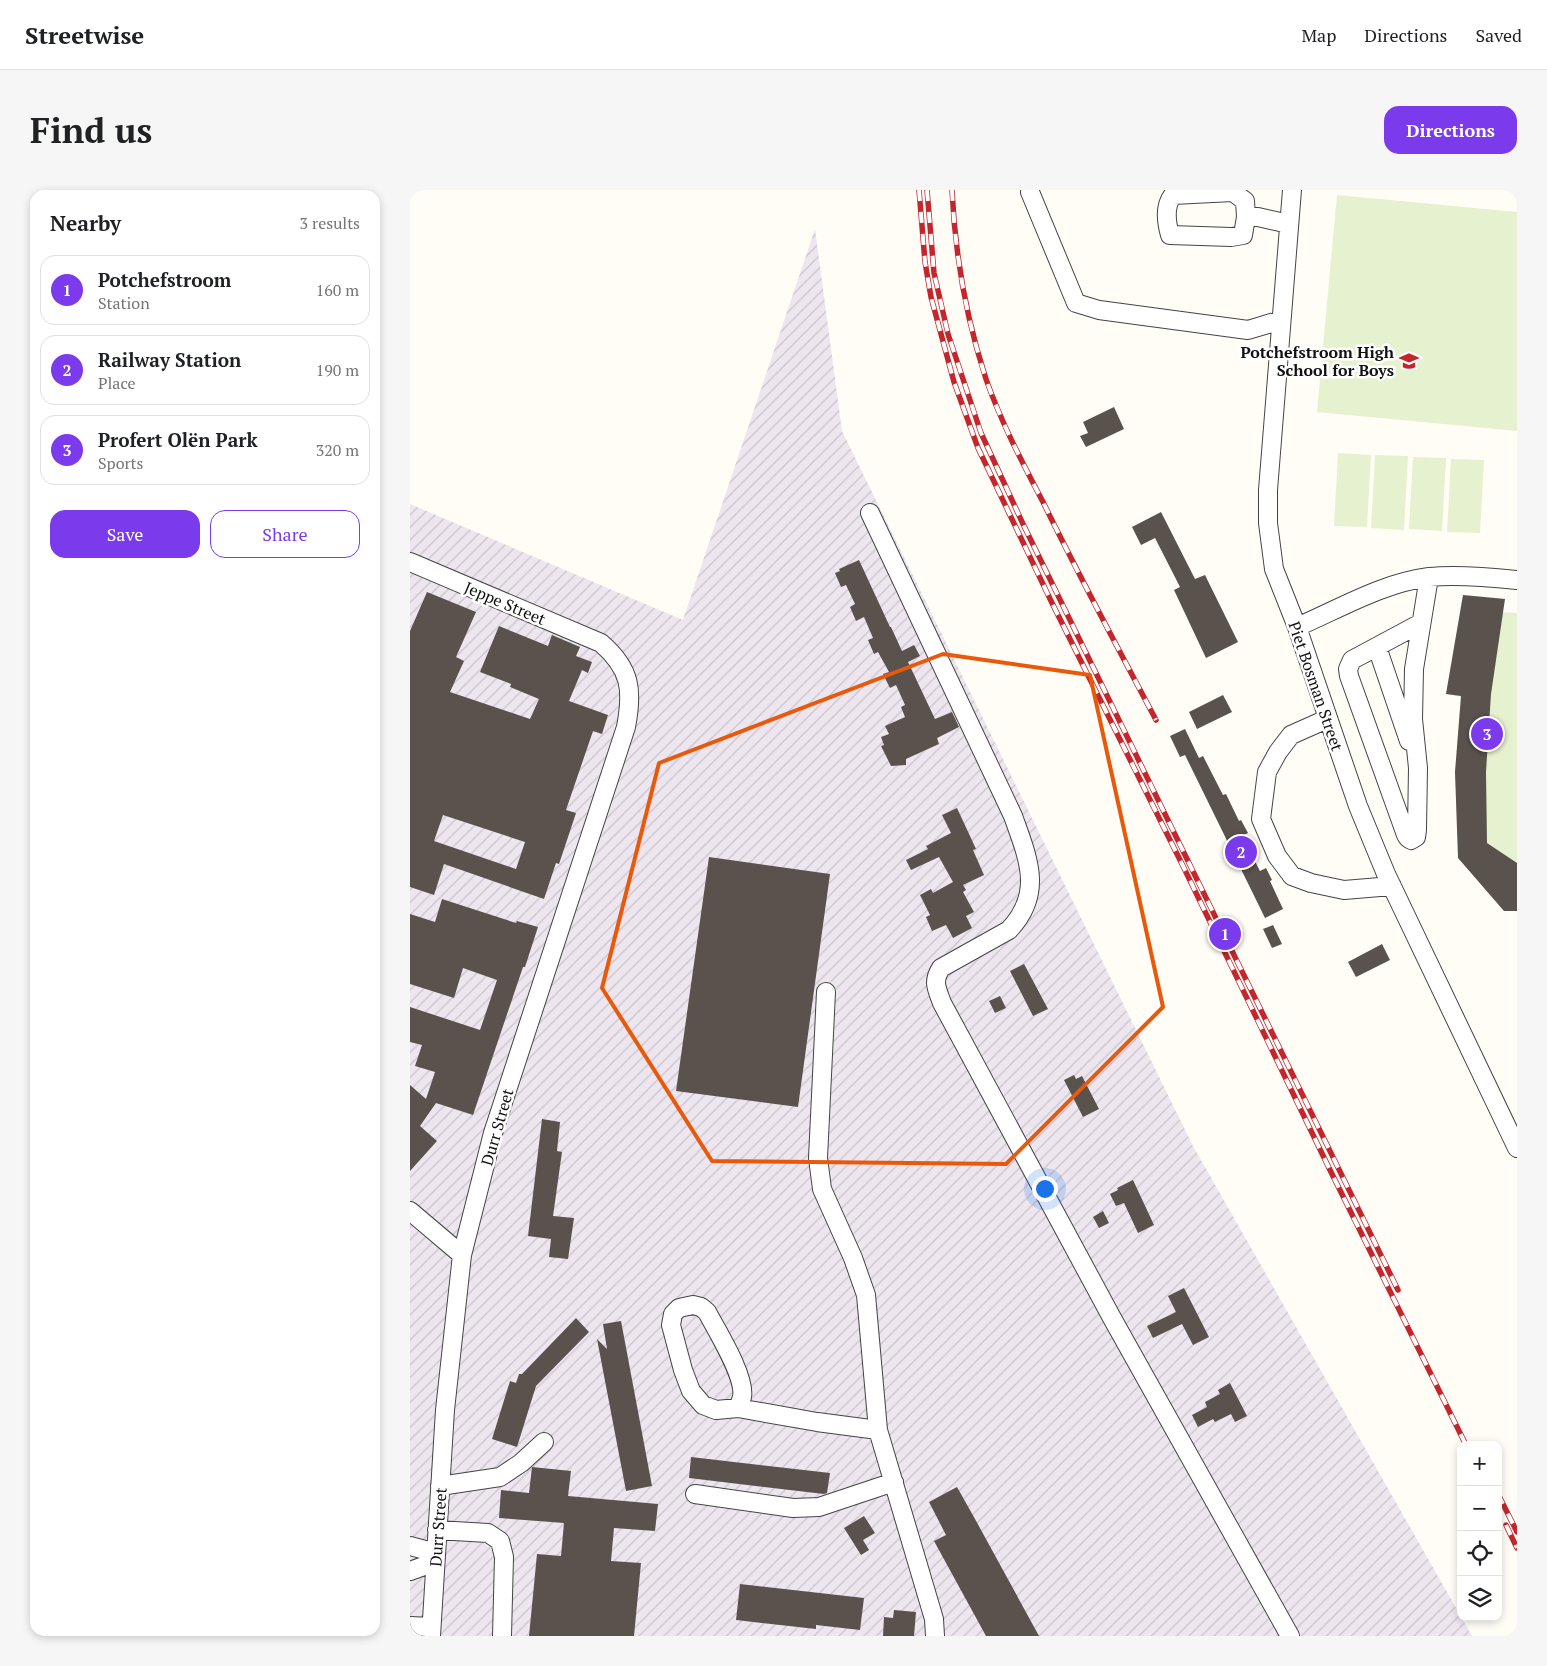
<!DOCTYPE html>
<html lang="en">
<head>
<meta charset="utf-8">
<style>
  :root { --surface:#fff; --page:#f6f6f6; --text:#202124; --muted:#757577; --line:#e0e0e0; --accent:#7c3aed }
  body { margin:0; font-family:"PT Serif",serif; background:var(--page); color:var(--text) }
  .controls { position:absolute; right:15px; bottom:15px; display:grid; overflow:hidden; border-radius:10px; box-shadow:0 2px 8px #0003 }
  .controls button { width:45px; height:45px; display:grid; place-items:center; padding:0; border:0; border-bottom:1px solid var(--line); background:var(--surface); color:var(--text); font:25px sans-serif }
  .you { position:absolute; left:634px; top:998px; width:18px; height:18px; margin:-12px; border:4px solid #fff; border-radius:50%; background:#1a73e8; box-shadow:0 0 0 8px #1a73e833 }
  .badge { display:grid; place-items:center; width:32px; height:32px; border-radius:50%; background:var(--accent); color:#fff; font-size:16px; font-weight:700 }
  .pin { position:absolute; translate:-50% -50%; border:2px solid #fff; box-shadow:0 1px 5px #0006 }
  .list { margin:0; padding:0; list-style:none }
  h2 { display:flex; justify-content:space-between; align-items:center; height:65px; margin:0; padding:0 20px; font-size:21px }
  h2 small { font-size:16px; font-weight:400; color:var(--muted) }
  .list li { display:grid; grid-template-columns:32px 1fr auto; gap:15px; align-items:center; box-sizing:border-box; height:70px; margin:0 10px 10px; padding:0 10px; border:1px solid var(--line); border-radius:15px }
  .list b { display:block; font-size:19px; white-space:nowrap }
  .list p { margin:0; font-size:16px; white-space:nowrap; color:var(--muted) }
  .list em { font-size:16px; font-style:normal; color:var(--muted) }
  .actions { display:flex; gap:10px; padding:15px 20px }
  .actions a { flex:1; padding:11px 0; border:1px solid var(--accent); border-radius:15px; text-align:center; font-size:18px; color:var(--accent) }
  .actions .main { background:var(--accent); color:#fff }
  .icon { flex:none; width:28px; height:28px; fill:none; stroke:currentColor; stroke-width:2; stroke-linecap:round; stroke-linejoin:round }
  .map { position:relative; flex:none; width:1107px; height:1446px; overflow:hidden; border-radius:15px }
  header { display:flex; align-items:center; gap:30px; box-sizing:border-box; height:70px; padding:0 25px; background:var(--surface); border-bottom:1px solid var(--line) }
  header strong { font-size:24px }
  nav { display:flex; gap:28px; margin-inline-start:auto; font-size:18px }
  .intro { display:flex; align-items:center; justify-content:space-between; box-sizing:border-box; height:120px; padding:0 30px }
  h1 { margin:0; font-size:35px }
  .button { padding:12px 22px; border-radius:15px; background:var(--accent); color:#fff; font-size:18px; font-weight:700 }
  main { display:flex; gap:30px; padding:0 30px }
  aside { flex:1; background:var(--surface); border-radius:15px; box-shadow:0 2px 8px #0003 }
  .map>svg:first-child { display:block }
</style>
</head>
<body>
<header>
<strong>Streetwise</strong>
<nav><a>Map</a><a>Directions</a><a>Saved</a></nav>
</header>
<div class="intro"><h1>Find us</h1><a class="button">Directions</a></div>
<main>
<aside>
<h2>Nearby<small>3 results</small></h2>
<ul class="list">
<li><span class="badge">1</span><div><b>Potchefstroom</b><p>Station</p></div><em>160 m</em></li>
<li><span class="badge">2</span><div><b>Railway Station</b><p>Place</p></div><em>190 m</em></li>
<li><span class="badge">3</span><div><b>Profert Olën Park</b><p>Sports</p></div><em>320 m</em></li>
</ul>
<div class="actions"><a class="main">Save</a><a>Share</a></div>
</aside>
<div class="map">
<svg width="1107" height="1446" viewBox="0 0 1107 1446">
  <defs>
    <pattern id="industrial-furrows" width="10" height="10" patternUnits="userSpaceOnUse" patternTransform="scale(1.25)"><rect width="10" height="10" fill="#eee6ef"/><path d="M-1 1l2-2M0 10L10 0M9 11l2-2" fill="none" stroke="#cbc4cc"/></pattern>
  </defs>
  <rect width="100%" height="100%" fill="#fffdf5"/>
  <!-- industrial -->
  <path fill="url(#industrial-furrows)" d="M405 39 432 241 783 956 1062 1446H0V314L273 430Z"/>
  <!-- pitch -->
  <path fill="#e6f2cf" d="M927 5 1107 22V241L907 222Z
    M928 263 961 265 957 337 924 336Z
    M965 265 998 266 994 340 961 338Z
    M1003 267 1036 268 1032 341 999 339Z
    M1041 269 1074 270 1070 343 1037 342Z
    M1053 405 1095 409 1092 422 1107 423V721H1094L1049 668 1045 582 1051 507 1036 504Z"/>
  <!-- building -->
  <path fill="#5a524d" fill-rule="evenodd" d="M704 217 714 239 676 257 670 246 678 243 673 232Z
    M751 322 785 389 795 385 828 452 796 468 764 400 770 397 745 348 731 355 722 337Z
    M449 370 480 437H481L492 461 504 455 510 466 498 472 525 529 542 522 549 537 527 548 529 554 496 569V575L481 576 471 556 474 555 471 547 479 544 475 536 495 527 491 517 495 515 486 495 480 498 473 484 479 482 468 462 464 464 458 450 463 448 454 427 446 431 440 417 445 414 436 395 431 397 425 383 430 381 429 379Z
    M17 402 66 422 46 467 54 471 40 502 120 529 129 509 100 497 101 494 70 482 89 436 138 456 142 445 170 457 166 466 182 472 178 483 172 480 159 511 198 525 192 544 183 541 156 620 166 623 149 674 146 673 134 709 34 674 24 705 0 697V441ZM33 625 115 652 106 679 24 651Z
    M1053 405 1095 409 1081 504 1076 582 1077 653 1107 673V721H1094L1048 668 1045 582 1051 506 1036 504Z
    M813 505 822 522 787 539 779 522Z
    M775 539 789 568 793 566 813 605 816 604 829 631 831 630 838 643 832 646 850 681 856 678 862 690 860 691 873 719 855 728 775 565 770 567 760 546Z
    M547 618 566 659 563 660 574 685 553 695 556 700 553 702 564 722 556 726 562 738 543 748 536 735 522 741 516 727 520 725 510 705 521 699 523 703 543 692 529 667 501 680 496 670 518 659 516 656 541 643 532 625Z
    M299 667 420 684 388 917 266 901Z
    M32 709 106 733 107 731 128 737 115 777H113L63 925 26 913 10 936 27 951 0 981V895L16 909 25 882 5 876 12 855 0 852V817L70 840 87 790 53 778 44 808 0 794V724L25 732Z
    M863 735 872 754 862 758 853 739Z
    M972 754 980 770 946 787 938 772Z
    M614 774 638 819 623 826 600 781Z
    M590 806 596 818 585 823 579 811Z
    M664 885 666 889 672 886 689 919 673 927 654 890Z
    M132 929 150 932 147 961 152 962 143 1026 164 1028 158 1069 139 1067 141 1049 118 1046Z
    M723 990 744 1035 728 1043 714 1013 706 1016 700 1004 708 1000 707 998Z
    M693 1021 699 1033 689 1038 683 1027Z
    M774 1098 799 1147 783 1155 772 1134 743 1148 737 1136 766 1122 758 1106Z
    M166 1128 179 1142 126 1196 107 1257 82 1249 100 1191 106 1193 109 1184H112Z
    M211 1131 242 1296 216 1301 187 1149 197 1159 193 1134Z
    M820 1193 837 1226 825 1232 821 1224 805 1232 803 1229 788 1237 782 1225 797 1217 795 1212 810 1204 808 1200Z
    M281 1267 420 1283 417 1303 414 1304 279 1288Z
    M122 1277 161 1281 158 1306 248 1314 245 1341 204 1338 201 1371 231 1373 224 1446H119L127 1364 151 1366 154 1333 89 1328 91 1300 119 1303Z
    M547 1297 565 1329 629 1446H576L524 1351 536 1345 519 1312Z
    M454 1326 465 1343 453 1350 459 1360 451 1365 434 1338Z
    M330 1394 454 1408 450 1440 406 1435V1439L326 1430Z
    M484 1420 506 1422 504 1446H473L474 1427 483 1428Z"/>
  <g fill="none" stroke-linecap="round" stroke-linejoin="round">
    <defs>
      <path id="minor" d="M882 0 858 300V333L864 379 887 437 948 616 976 684 1107 958
        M620 2 666 113 689 120 838 140 871 130
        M823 2 835 11 836 27 833 45 821 47 760 45C756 31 754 16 763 5Z
        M836 27H848L879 34
        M460 323 603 626C618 668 634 703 599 740L531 778C522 792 527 799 532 813L702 1128 880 1446
        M0 372 191 453C221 479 223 500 216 537L83 943 52 1065 35 1220 21 1446
        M1011 433 942 470 938 479 939 486 996 645 998 648 1001 650 1006 647 1007 640 1008 578 1003 529 1004 479 1019 387
        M887 437C929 419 972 393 1019 387 1047 384 1079 387 1107 390
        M967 457 999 551
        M917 529 881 545 868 562 857 582 851 629 867 666 882 686 901 693 934 700 982 696
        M416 802 408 968 412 999 443 1068 456 1105 468 1240 524 1429 525 1446
        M0 1021 52 1065
        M328 1218C329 1215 331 1211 332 1207 336 1187 307 1141 297 1122L291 1117 283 1115 269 1118 263 1124 261 1135 273 1180 281 1201 293 1215 306 1220 328 1218 407 1232 468 1240
        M30 1296 90 1287 111 1273 134 1252
        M285 1304 383 1318 409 1317 484 1292
        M27 1340 78 1343 90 1351 94 1367 92 1446
        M0 1356 26 1363
        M0 1381 25 1372
        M0 1436 21 1437"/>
    </defs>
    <!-- minor casing -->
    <use href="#minor" stroke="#444" stroke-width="20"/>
    <!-- minor -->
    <use href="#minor" stroke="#fff" stroke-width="18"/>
    <defs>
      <path id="rail" d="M509 0 515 72 521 107 544 192 568 258 642 413 773 676 920 980 1056 1255
        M517 0 524 83 538 144 571 243 613 334 988 1100
        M542 0C545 64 556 128 576 189 591 232 612 272 633 312 669 386 708 458 746 530
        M1088 1304 1107 1342
        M1096 1335 1107 1358"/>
    </defs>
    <!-- rail casing -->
    <use href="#rail" stroke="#c4262e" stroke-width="5.5"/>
    <!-- rail -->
    <use href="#rail" stroke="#fff" stroke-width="4" stroke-dasharray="11" stroke-linecap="butt"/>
  </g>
  <!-- marked area -->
  <path fill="none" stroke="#e8590c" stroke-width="4" stroke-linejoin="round" d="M533 464 680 485 753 817 596 974 302 971 192 798 249 573Z"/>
  <!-- icons -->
  <defs>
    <symbol id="school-bare" viewBox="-9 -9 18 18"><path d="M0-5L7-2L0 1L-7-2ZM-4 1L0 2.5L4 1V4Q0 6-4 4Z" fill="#c4262e" stroke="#fff" stroke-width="2.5" paint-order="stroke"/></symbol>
  </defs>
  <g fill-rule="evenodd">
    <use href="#school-bare" x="985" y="157" width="28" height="28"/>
  </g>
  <g text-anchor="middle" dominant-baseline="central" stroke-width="5" stroke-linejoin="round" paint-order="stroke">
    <!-- poi labels -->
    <g font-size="16" font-weight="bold" fill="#111" stroke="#fff" text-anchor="end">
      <text x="984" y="162">Potchefstroom High<tspan x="984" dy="18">School for Boys</tspan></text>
    </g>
    <!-- street labels -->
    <g font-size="16" fill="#111" stroke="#fff">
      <text transform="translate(95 413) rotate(23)">Jeppe Street</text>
      <text transform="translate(906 496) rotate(71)">Piet Bosman Street</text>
      <text transform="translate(87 937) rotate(-74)">Durr Street</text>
      <text transform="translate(28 1337) rotate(-86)">Durr Street</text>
    </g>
  </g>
</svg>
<div class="controls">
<button>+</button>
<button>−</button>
<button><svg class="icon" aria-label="locate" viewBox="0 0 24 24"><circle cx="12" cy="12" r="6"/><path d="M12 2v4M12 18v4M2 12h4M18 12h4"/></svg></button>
<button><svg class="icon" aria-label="layers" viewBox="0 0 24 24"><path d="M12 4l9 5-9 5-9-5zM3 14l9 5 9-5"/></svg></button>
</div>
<div class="you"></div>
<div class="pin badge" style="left:815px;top:744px">1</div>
<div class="pin badge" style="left:831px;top:662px">2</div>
<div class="pin badge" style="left:1077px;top:544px">3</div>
</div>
</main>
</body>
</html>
